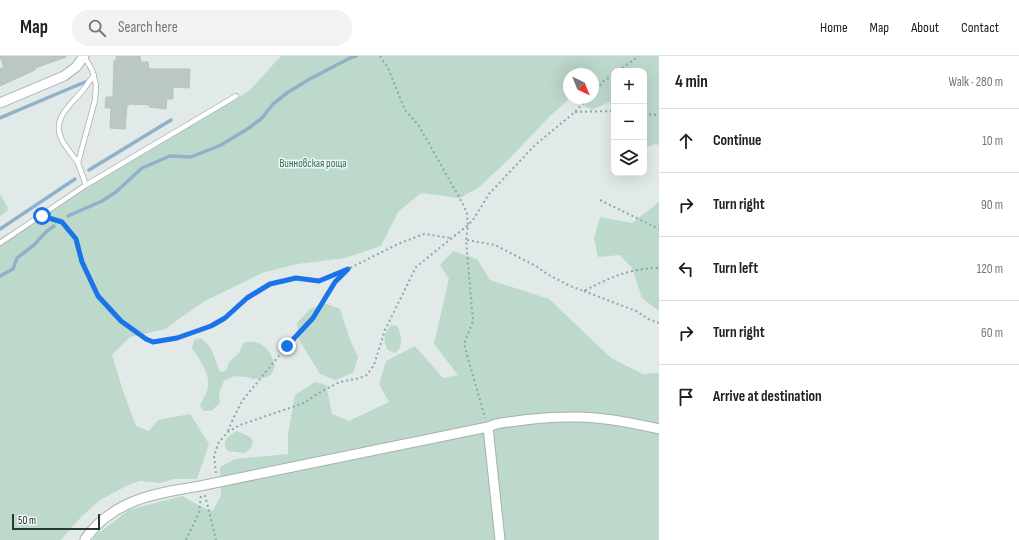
<!DOCTYPE html>
<html lang="en">
<head>
<meta charset="utf-8">
<style>
  :root { --surface:#fff; --page:#f2f2f2; --text:#202124; --muted:#757577; --line:#e0e0e0 }
  body { margin:0; font-family:"Sofia Sans Condensed",sans-serif; background:var(--page); color:var(--text) }
  .controls { position:absolute; right:12px; top:12px; display:grid; overflow:hidden; border-radius:8px; box-shadow:0 4px 16px #0002 }
  .controls button { width:36px; height:36px; display:grid; place-items:center; padding:0; border:0; border-bottom:1px solid var(--line); background:var(--surface); color:var(--text); font:20px sans-serif }
  .compass { position:absolute; left:563px; top:12px; width:36px; height:36px; border-radius:50%; background:var(--surface); box-shadow:0 4px 16px #0002; rotate:137deg }
  .scale { position:absolute; left:12px; bottom:10px; width:88px; box-sizing:border-box; padding-left:4px; border:2px solid #243938; border-top:0; font-size:11px; line-height:14px; white-space:nowrap; color:#243938; -webkit-text-stroke:3px #f1f7f6; paint-order:stroke }
  .stop { position:absolute; width:12px; height:12px; margin:-9px; border:3px solid #1a73e8; border-radius:50%; background:#fff }
  .stop.end { background:#1a73e8; border-color:#fff; box-shadow:0 1px 4px #0008 }
  .list { margin:0; padding:0; list-style:none }
  h2 { display:flex; justify-content:space-between; align-items:center; height:52px; margin:0; padding:0 16px; font-size:17px }
  h2 small { font-size:13px; font-weight:400; color:var(--muted) }
  .list li { display:grid; grid-template-columns:26px 1fr auto; gap:12px; align-items:center; box-sizing:border-box; height:64px; padding:0 16px; border-top:1px solid var(--line) }
  .list b { display:block; font-size:15px; white-space:nowrap }
  .list em { font-size:13px; font-style:normal; color:var(--muted) }
  .icon { flex:none; width:22px; height:22px; fill:none; stroke:currentColor; stroke-width:2; stroke-linecap:round; stroke-linejoin:round }
  .map { position:relative; flex:none; width:659px; height:484px; overflow:hidden }
  header { display:flex; align-items:center; gap:24px; box-sizing:border-box; height:56px; padding:0 20px; background:var(--surface); border-bottom:1px solid var(--line) }
  header strong { font-size:19px }
  nav { display:flex; gap:22px; margin-inline-start:auto; font-size:14px }
  .search { width:280px; height:36px; background:var(--page); display:flex; align-items:center; gap:10px; box-sizing:border-box; padding:0 14px; border-radius:16px; color:var(--muted); font-size:15px }
  main { display:flex }
  aside { flex:1; background:var(--surface) }
  .map>svg:first-child { display:block }
</style>
</head>
<body>
<header>
<strong>Map</strong>
<div class="search"><svg class="icon" aria-label="search" viewBox="0 0 24 24"><circle cx="10" cy="10" r="6"/><path d="M15 15l6 6"/></svg>Search here</div>
<nav><a>Home</a><a>Map</a><a>About</a><a>Contact</a></nav>
</header>
<main>
<div class="map">
<svg width="659" height="484" viewBox="0 0 659 484">
  <rect width="100%" height="100%" fill="#e1eae8"/>
  <!-- green -->
  <path fill="#bdd9cb" fill-rule="evenodd" d="M281 0H659V89L655 88 644 92V15H614V49L609 46 592 54 570 42 550 60 507 105 478 132 460 142 421 137 398 156 381 190 345 202 297 208 262 217 203 246 165 273 130 281 112 299 124 338 136 370 149 375 158 364 190 358 209 388 197 423H174L160 427 140 425 128 429 100 444 82 460 61 484H0V182L249 35ZM569 18H593V42H569Z
    M0 138 8 152 7 155 0 160Z
    M659 146V255L642 242 632 212 620 199 598 201 594 182 600 161 632 167Z
    M453 195 477 203 490 224 549 243 611 302 643 318 659 317V484H92L96 479 129 454 182 440 202 451 213 455 221 439 220 411 235 403 288 398V378L295 339 315 326 326 329 332 358 349 365 389 346 379 328 386 305 415 290 443 322 458 319 434 288 449 223 440 209Z
    M325 247 340 253 350 284 358 301 353 317 335 324 320 318 299 284 297 267 310 253Z
    M392 269 397 270C402 278 404 293 394 297L388 294C382 286 384 275 392 269Z
    M200 282C213 289 215 304 220 316L226 315 229 306 239 297 243 287C261 282 271 294 275 310L271 319 264 322 253 323 247 321 234 320 224 325 219 337 220 347 211 355H204L200 350C202 344 208 336 208 329 210 318 198 301 192 292L194 284Z
    M237 375 250 381 253 385 251 392 245 397 228 395C220 387 229 378 237 375Z"/>
  <g fill="none" stroke-linecap="round" stroke-linejoin="round">
    <!-- stream -->
    <path stroke="#90b1c9" stroke-width="3.5" d="M0 62 85 26
      M89 114 171 64
      M68 160 102 145 116 136 142 112 170 100 191 101 221 89 249 72 262 62 273 48 287 37 308 24 350 2 356 0
      M0 173 75 123
      M0 220 13 213 17 202 34 189 46 176 54 170"/>
  </g>
  <!-- building -->
  <path fill="#bac7c5" stroke="#b5c3c0" d="M0 0H66V1L35 12V14L0 30V13L4 11Z
    M116 0H140L141 6H148L149 13H190L189 32 173 31V43H167L166 53 149 51 150 49 129 48V49H127L125 73 110 72 111 52H105L106 41H113L114 4H117Z"/>
  <g fill="none" stroke-linecap="round" stroke-linejoin="round">
    <defs>
      <path id="lane" d="M84 0 92 14 96 29 95 44 78 107 86 129
        M78 107C73 99 64 90 61 82 52 61 72 48 83 34 87 29 90 24 94 19
        M0 187 86 129 236 40"/>
      <path id="street" d="M0 47 64 20 76 11 84 0
        M488 371 500 484
        M85 483C113 444 155 437 200 430L488 371 496 368C520 364 545 361 570 361 600 360 630 366 659 373"/>
    </defs>
    <!-- lane casing -->
    <use href="#lane" stroke="#a5b1b0" stroke-width="6"/>
    <!-- street casing -->
    <use href="#street" stroke="#a5b1b0" stroke-width="11"/>
    <!-- path -->
    <path stroke="#86aaa8" stroke-width="2" stroke-dasharray="2 3" stroke-linecap="butt" d="M380 0 388 12 405 54 419 70 464 150 467 158 468 169 466 184 473 265 464 288 485 362
      M618 15 639 0
      M593 37 604 25 614 18
      M575 56 614 55
      M644 58 659 59
      M600 144 659 173
      M50 163 62 166 76 183 82 206 98 240 121 265 146 283 153 286 177 282 211 270 225 262 247 242 270 228 296 222 319 225 348 213 398 188 424 178 451 182
      M467 184 495 189 536 210 547 218 570 230 584 235C609 222 630 212 659 212
      M584 235 636 255 648 263 659 267
      M228 375 233 363 242 345 287 290 313 262 335 226 347 214
      M216 417 214 400 219 386 228 376 240 369 304 347 322 335 340 326 360 322 367 319 374 309 385 274 416 211 468 169 473 164 489 138 535 89 575 56 588 42
      M205 439 216 484
      M186 484 199 457 201 439"/>
    <!-- lane -->
    <use href="#lane" stroke="#fff" stroke-width="4.5"/>
    <!-- street -->
    <use href="#street" stroke="#fff" stroke-width="9"/>
  </g>
  <g fill="none" stroke-linecap="round" stroke-linejoin="round">
    <!-- route -->
    <path stroke="#1a73e8" stroke-width="5" d="M42 160 62 166 76 183 82 206 98 240 121 265 146 283 153 286 177 282 211 270 225 262 247 242 270 228 296 222 319 225 348 213 335 226 313 262 287 290"/>
  </g>
  <g text-anchor="middle" dominant-baseline="central" stroke-width="3" stroke-linejoin="round" paint-order="stroke">
    <!-- park labels -->
    <g font-size="11" fill="#336b57" stroke="#f1f7f6">
      <text x="313" y="107">Винновская роща</text>
    </g>
  </g>
</svg>
<div class="controls">
<button>+</button>
<button>−</button>
<button><svg class="icon" aria-label="layers" viewBox="0 0 24 24"><path d="M12 4l9 5-9 5-9-5zM3 14l9 5 9-5"/></svg></button>
</div>
<svg class="compass" viewBox="-18 -18 36 36"><path d="M0-13l5 13h-10z" fill="#e53935"/><path d="M0 13l5-13h-10z" fill="#757577"/></svg>
<div class="scale">50 m</div>
<div class="stop" style="left:42px;top:160px"></div>
<div class="stop end" style="left:287px;top:290px"></div>
</div>
<aside>
<h2>4 min<small>Walk · 280 m</small></h2>
<ul class="list">
<li><svg class="icon" aria-label="ahead" viewBox="0 0 24 24"><path d="M12 20V5M6 11l6-6 6 6"/></svg><div><b>Continue</b></div><em>10 m</em></li>
<li><svg class="icon" aria-label="right" viewBox="0 0 24 24"><path d="M7 20v-9h11M14 6l5 5-5 5"/></svg><div><b>Turn right</b></div><em>90 m</em></li>
<li><svg class="icon" aria-label="left" viewBox="0 0 24 24"><path d="M17 20v-9H6M10 6l-5 5 5 5"/></svg><div><b>Turn left</b></div><em>120 m</em></li>
<li><svg class="icon" aria-label="right" viewBox="0 0 24 24"><path d="M7 20v-9h11M14 6l5 5-5 5"/></svg><div><b>Turn right</b></div><em>60 m</em></li>
<li><svg class="icon" aria-label="arrive" viewBox="0 0 24 24"><path d="M6 21V4h12l-3 4 3 4H6"/></svg><div><b>Arrive at destination</b></div></li>
</ul>
</aside>
</main>
</body>
</html>
